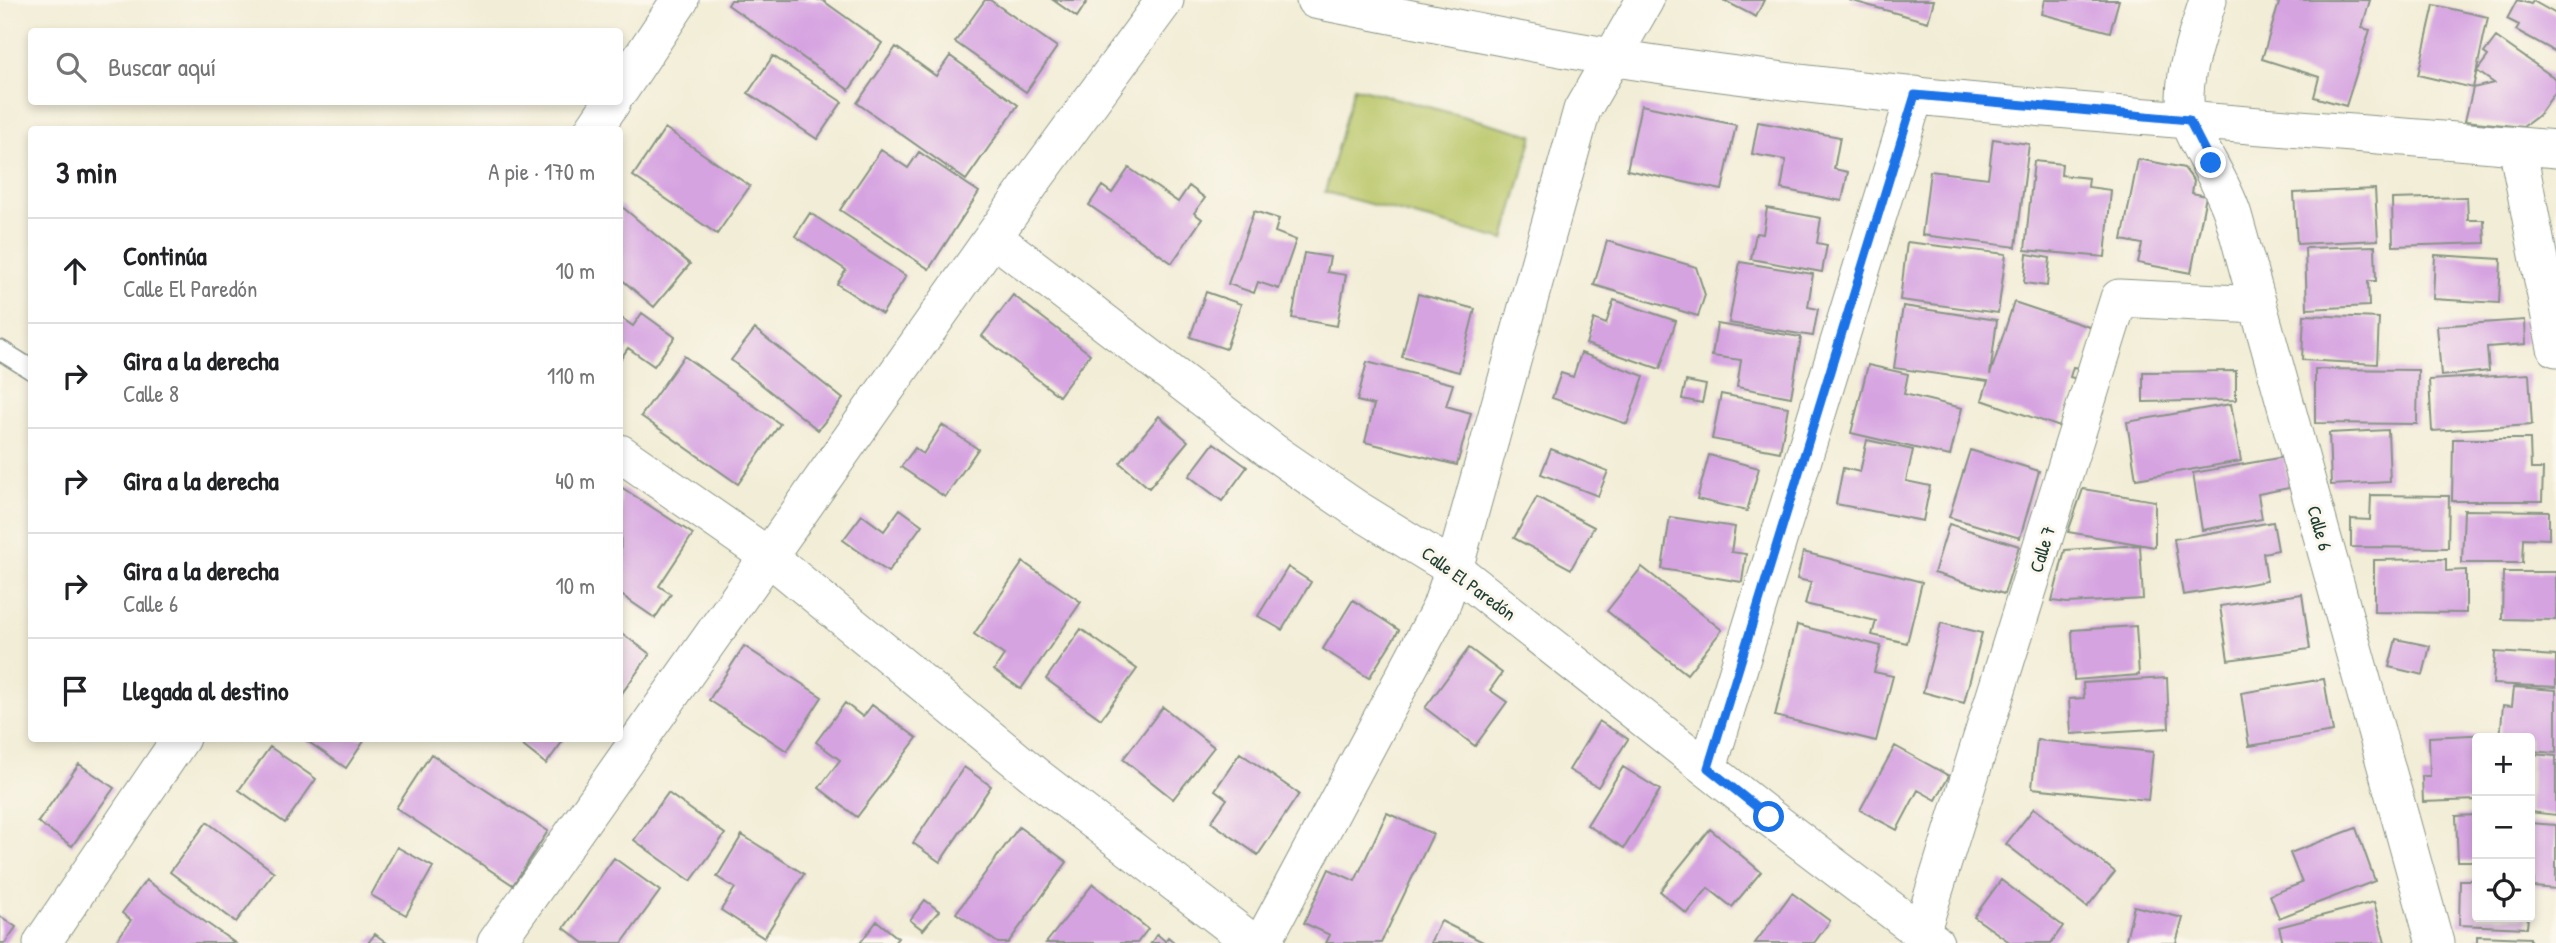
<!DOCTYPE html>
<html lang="es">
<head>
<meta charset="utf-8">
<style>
  :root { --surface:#fff; --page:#f6f6f6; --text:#202124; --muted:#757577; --line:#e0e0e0 }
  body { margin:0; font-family:"Patrick Hand",sans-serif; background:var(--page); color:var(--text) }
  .controls { position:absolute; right:21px; bottom:21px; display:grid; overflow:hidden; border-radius:7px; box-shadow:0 4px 10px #0003 }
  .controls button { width:63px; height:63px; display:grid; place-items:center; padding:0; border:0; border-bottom:2px solid var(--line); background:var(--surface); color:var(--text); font:35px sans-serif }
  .stop { position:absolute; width:21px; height:21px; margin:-16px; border:5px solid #1a73e8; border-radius:50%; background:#fff }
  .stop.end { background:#1a73e8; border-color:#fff; box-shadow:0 2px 7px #0008 }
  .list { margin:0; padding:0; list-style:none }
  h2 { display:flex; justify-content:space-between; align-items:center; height:91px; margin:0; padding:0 28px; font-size:30px }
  h2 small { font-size:23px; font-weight:400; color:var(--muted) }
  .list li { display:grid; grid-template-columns:46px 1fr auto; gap:21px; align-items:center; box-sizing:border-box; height:105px; padding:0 28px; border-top:2px solid var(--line) }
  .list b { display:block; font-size:26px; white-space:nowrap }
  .list p { margin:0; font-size:23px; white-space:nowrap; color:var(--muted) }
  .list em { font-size:23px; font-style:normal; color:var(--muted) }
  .icon { flex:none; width:38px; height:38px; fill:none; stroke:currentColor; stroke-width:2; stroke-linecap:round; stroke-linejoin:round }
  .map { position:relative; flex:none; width:2556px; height:943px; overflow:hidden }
  .search { position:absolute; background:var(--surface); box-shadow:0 4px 10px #0003; left:28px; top:28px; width:595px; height:77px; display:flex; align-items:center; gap:18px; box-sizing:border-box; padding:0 24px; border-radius:7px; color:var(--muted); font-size:26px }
  .panel { position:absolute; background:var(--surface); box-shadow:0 4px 10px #0003; left:28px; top:126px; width:595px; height:616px; border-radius:7px }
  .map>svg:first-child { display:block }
</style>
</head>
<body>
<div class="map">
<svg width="2556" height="943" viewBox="0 0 2556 943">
  <rect width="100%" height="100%" fill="#fbf7ec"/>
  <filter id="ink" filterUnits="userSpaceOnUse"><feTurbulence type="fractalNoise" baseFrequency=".0143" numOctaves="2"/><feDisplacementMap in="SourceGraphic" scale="14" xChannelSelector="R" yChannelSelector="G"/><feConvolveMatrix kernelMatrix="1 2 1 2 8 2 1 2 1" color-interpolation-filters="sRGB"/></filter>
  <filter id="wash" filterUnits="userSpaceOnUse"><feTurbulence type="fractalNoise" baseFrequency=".00686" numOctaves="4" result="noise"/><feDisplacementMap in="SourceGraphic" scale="28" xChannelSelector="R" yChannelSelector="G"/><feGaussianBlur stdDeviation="1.57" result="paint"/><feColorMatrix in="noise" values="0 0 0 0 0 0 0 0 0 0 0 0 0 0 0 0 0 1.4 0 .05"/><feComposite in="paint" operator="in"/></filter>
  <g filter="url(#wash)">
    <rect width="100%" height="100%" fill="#f2edd6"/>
    <!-- green -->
    <path fill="#b9c668" stroke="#6c824e" stroke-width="2" d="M1354 87 1533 135 1504 240 1325 192Z"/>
    <g id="blocks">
      <!-- building -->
      <path fill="#d6a3e1" d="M731 0H822L882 43 849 90 728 5Z
        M985 0H990L1057 47 1026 92 955 42Z
        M1053 0H1088L1077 17Z
        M1723 0H1764L1756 17Z
        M1849 0H1934L1928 22Z
        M2045 0H2119L2110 32 2042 14Z
        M2272 0H2370L2362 28 2370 30 2346 106 2314 97 2319 77 2262 59 2279 3Z
        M2517 0 2531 4 2533 1 2556 14V52L2516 30 2519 25 2507 19Z
        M2434 5 2488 17 2473 88 2494 83 2477 71 2488 56 2484 53 2496 37 2556 79V91L2539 115 2523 127 2465 121 2473 88 2418 75Z
        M896 47 936 76 950 56 1018 105 966 180 857 103Z
        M773 56 842 102 817 139 748 93Z
        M1641 105 1736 125 1722 190 1627 170Z
        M1758 122 1840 137 1834 169 1848 172 1842 201 1781 189 1786 160 1752 154Z
        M665 128 750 186 717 234 633 176Z
        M1993 139 2029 144 2016 247 1922 235 1930 171 1988 178Z
        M881 150 908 168 919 152 979 192 929 269 840 210Z
        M2138 159 2184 168 2194 181 2192 193 2206 196 2191 273 2138 263 2142 244 2122 240Z
        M2034 161 2062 164 2061 175 2089 178 2088 187 2111 190 2105 257 2025 250Z
        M1129 168 1178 202 1189 186 1205 198 1194 213 1202 219 1172 263 1089 205 1102 186 1112 193Z
        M2375 189 2378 240 2297 244 2294 193Z
        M2467 197 2468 220H2484L2485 243 2393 246 2392 199Z
        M620 205 690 264 654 307 620 278Z
        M1767 208 1821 218 1817 243 1827 245 1822 272 1751 259 1756 233 1763 234Z
        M1254 211 1279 219 1275 232 1296 240 1279 289 1258 282 1254 293 1228 284Z
        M810 213 906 276 882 314 837 284 846 270 795 236Z
        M1607 241 1696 267 1705 295 1698 316 1594 285Z
        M1907 242 2006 254 1998 313 1900 300Z
        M2375 246 2376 281H2368L2369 306 2307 309 2305 248Z
        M1304 253 1330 257 1327 272 1346 275 1337 326 1292 318Z
        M2027 254 2050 258 2047 286 2024 283Z
        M2435 255 2501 259 2499 303 2433 299Z
        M1740 262 1813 274 1808 307 1818 309 1813 336 1729 323Z
        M1206 292 1241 304 1226 349 1190 337Z
        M1418 294 1475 309 1459 372 1402 357Z
        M1013 295 1090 354 1059 396 982 336Z
        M1614 300 1676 321 1660 369 1586 344 1594 319 1606 324Z
        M2014 302 2092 328 2078 368 2073 367 2070 377 2077 379 2060 427 1982 400 1988 381 1894 368 1903 306 1997 320 1990 375Z
        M642 313 675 337 654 366 628 348 620 360V317L633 326Z
        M2304 315 2379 318 2377 364 2302 360Z
        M2525 320 2526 344 2487 347 2489 371 2441 376 2437 326Z
        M1717 324 1801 337 1791 397 1737 387 1741 360 1712 356Z
        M755 329 843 399 818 430 731 360Z
        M1581 353 1644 376 1627 424 1552 398 1561 373 1573 377Z
        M684 356 780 424 738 484 641 416Z
        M1367 362 1453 384 1446 406 1471 413 1457 465 1365 442 1374 405 1357 401Z
        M1868 365 1908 374 1904 394 1962 408 1950 456 1851 433Z
        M2315 369 2418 370 2417 424 2315 423Z
        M2236 371V400L2143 402V372Z
        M2529 374 2532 425 2432 431 2429 380Z
        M1686 381 1706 385 1702 403 1682 399Z
        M1721 394 1788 407 1780 452 1712 439Z
        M2231 404 2241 461 2136 479 2127 422Z
        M1159 416 1188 441 1149 488 1120 463Z
        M942 425 978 449 945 497 901 467 915 448 923 454Z
        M2388 430 2390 482 2331 485 2329 433Z
        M2453 439H2530L2531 469H2543L2542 501H2452Z
        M1867 440 1913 450 1906 481 1930 486 1923 521 1836 504 1843 468 1860 472Z
        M1214 443 1247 467 1222 501 1189 476Z
        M1551 449 1608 471 1598 496 1541 474Z
        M1970 450 2039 471 2020 538 1949 517Z
        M1709 455 1759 468 1747 511 1697 499Z
        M2284 457 2289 488 2258 494 2262 519 2202 530 2193 473Z
        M621 487 693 534 659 586 671 594 655 618 620 594Z
        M2083 489 2155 501V547L2068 532Z
        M2371 495 2449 496 2448 548 2351 547V519L2370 520Z
        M1537 497 1594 527 1571 569 1514 538Z
        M900 509 922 525 888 572 843 540 862 515 884 531Z
        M2464 510 2549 511V539L2523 538 2522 563H2462Z
        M1670 517 1735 527 1731 552 1746 554 1742 582 1662 569Z
        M2273 522 2278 550 2263 553 2267 581 2183 595 2174 539Z
        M1949 524 2019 546 2004 594 1934 573Z
        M2140 545 2143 599 2067 603 2052 601 2065 550Z
        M1803 552 1922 582 1907 643 1872 635 1876 621 1805 604 1811 582 1797 579Z
        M2446 559V571L2466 570V613L2374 612V560Z
        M1023 562 1081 602 1021 689 994 670 1004 655 974 634Z
        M1288 567 1311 582 1282 630 1258 616Z
        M1642 567 1722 630 1687 674 1607 611Z
        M2503 572H2556V620L2502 619Z
        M2302 594 2310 649 2228 660 2220 606Z
        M1353 600 1399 630 1369 678 1323 649Z
        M1941 623 1982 633 1964 703 1923 692Z
        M1797 625 1881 646 1874 672 1893 676 1876 741 1775 716Z
        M2136 626 2139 675 2074 680 2072 630Z
        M1081 629 1137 669 1101 719 1046 679Z
        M620 632 650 654 620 696Z
        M2396 639 2430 646 2423 675 2389 667Z
        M744 646 822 697 787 751 709 700Z
        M1469 648 1502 673 1490 690 1507 702 1475 746 1425 708Z
        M2495 652 2556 656V687L2493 684Z
        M2167 678 2169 728 2071 734 2069 699 2084 698 2083 683Z
        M2324 679 2333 732 2249 746 2241 693Z
        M2514 687 2556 690V753L2530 751V738H2500L2503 705 2512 706Z
        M845 703 863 717 872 705 917 738 857 817 819 788 840 760 816 742Z
        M1163 707 1214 747 1173 799 1123 759Z
        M1599 721 1628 739 1598 787 1569 770Z
        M2491 734V738H2477V800L2423 802 2422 776H2430L2429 737Z
        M303 738H366L346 768Z
        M513 738H565L546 764Z
        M2037 740 2153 752 2148 800 2032 788Z
        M1895 746 1949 776 1936 800 1918 790 1897 830 1860 810Z
        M270 747 316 779 285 823 239 790Z
        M1240 753 1299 794 1258 855 1211 822 1227 799 1215 790Z
        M431 754 548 831 513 885 396 808Z
        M2532 754 2556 756V815L2530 812Z
        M79 764 114 788 72 846 38 822Z
        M964 767 991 786 940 862 913 843Z
        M1623 767 1660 790 1624 848 1587 825Z
        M668 793 725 834 691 881 634 840Z
        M2034 808 2115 872 2087 907 2006 844Z
        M1387 813 1433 834 1381 943H1326L1330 935 1304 923 1329 869 1355 881Z
        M2477 815V861H2458L2456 816Z
        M207 822 274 872 236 922 170 872Z
        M2530 823 2556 825V889L2534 887V879H2530Z
        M1019 827 1067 862 1008 943H998L956 913Z
        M2356 828 2375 881 2279 918 2270 895 2302 883 2290 853Z
        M1710 829 1761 872 1732 907 1708 888 1687 914 1660 891Z
        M742 835 804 874 764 938 721 910 735 888 717 877Z
        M397 847 433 867 406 915 371 895Z
        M614 858 660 891 622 943H584L564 928Z
        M146 880 201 919 235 943H115L131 920 122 913Z
        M2001 880 2063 926 2051 943H2011L1974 917Z
        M2460 880H2477V917H2528L2527 928 2459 925Z
        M1093 884 1148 929 1137 943H1046Z
        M1792 893 1830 921 1814 943H1755Z
        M925 900 939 911 923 930 910 920Z
        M2374 902 2385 943H2283L2279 927Z
        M2134 906 2183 918 2176 943H2125Z
        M0 916 16 927 5 943H0Z
        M877 921 898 938 894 943H860Z
        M1441 921 1485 943H1430Z
        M375 934 387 943H368Z
        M1157 934 1165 941 1168 937 1175 943H1151Z
        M2477 936 2530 938V943H2477Z"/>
    </g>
  </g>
  <g filter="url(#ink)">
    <use href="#blocks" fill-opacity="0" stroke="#889585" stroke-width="2"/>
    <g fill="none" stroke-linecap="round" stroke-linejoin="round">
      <defs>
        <path id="lane" d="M0 350 32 370"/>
        <path id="street" d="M1315 0C1426 21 1537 46 1649 63 1950 107 2253 124 2556 149
          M2208 0C2198 35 2176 86 2189 122 2201 154 2222 181 2233 215L2435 943
          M620 90 680 0
          M593 130 612 102
          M2517 146 2556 348
          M993 237 1272 451 1355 508 1454 569 1769 817 1935 943
          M620 453 768 556 1037 777 1253 943
          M1708 768 1915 95
          M1921 933 2119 298 2258 305
          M42 943 181 738
          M496 943 1036 176 1165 0
          M1262 943 1440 609 1454 569 1582 110 1645 0"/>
      </defs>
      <!-- lane casing -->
      <use href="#lane" stroke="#889585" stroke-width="22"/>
      <!-- street casing -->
      <use href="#street" stroke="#889585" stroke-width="39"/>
      <!-- lane -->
      <use href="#lane" stroke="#fff" stroke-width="19"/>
      <!-- street -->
      <use href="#street" stroke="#fff" stroke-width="37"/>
    </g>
  </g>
  <g fill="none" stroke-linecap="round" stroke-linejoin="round" filter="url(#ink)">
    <!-- route -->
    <path stroke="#1a73e8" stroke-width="9" d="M1769 817 1708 768 1915 95 2189 120 2211 163"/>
  </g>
  <g text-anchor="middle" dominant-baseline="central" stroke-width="6" stroke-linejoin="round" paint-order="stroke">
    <!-- street labels -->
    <g font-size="19" fill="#1f3d34" stroke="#fbf7ec">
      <text transform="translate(2320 528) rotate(74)">Calle 6</text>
      <text transform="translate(2042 549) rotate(-73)">Calle 7</text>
      <text transform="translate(1469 583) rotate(36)">Calle El Paredón</text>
    </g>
  </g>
</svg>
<div class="controls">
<button>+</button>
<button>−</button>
<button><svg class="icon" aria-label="locate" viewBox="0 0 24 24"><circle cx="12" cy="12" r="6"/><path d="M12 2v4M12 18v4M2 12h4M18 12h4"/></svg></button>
</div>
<div class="stop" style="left:1769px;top:817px"></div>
<div class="stop end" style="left:2211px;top:163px"></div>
<div class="search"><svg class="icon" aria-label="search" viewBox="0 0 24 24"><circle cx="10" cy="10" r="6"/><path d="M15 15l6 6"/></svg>Buscar aquí</div>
<section class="panel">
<h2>3 min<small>A pie · 170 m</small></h2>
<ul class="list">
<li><svg class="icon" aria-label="ahead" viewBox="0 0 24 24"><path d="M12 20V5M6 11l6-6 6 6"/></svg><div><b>Continúa</b><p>Calle El Paredón</p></div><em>10 m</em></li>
<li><svg class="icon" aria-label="right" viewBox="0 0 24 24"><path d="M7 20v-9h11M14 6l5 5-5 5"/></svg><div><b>Gira a la derecha</b><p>Calle 8</p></div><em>110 m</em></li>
<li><svg class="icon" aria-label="right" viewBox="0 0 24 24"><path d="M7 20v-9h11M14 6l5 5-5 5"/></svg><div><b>Gira a la derecha</b></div><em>40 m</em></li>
<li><svg class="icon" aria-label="right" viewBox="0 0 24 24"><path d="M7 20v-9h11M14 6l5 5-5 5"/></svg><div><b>Gira a la derecha</b><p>Calle 6</p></div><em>10 m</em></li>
<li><svg class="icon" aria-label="arrive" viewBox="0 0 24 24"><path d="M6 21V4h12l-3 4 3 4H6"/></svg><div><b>Llegada al destino</b></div></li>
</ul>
</section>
</div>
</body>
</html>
